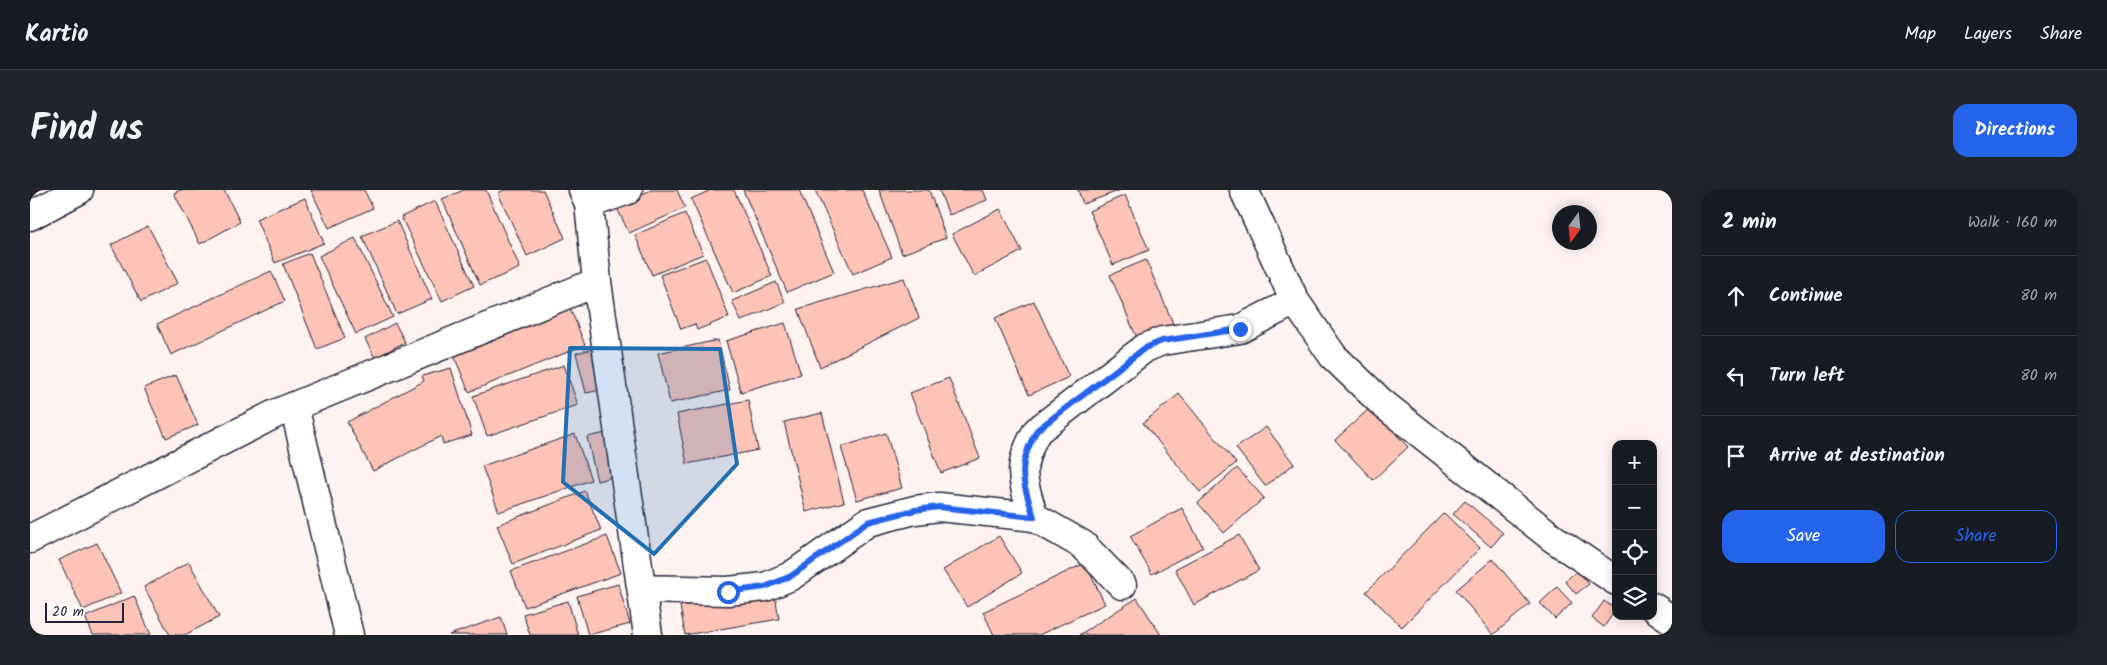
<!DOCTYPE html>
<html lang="en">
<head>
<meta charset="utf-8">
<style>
  :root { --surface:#171b24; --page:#20242c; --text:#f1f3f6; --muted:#9ea1a6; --line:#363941; --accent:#2563eb }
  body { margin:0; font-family:Kalam,sans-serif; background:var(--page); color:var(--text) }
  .controls { position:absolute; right:15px; bottom:15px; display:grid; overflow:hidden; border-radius:10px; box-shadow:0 2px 12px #0003 }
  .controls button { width:45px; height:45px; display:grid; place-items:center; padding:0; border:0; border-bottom:1px solid var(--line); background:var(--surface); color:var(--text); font:25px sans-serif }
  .compass { position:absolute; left:1522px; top:15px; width:45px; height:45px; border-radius:50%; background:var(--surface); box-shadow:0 2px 12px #0003; rotate:195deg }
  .scale { position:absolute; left:15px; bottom:12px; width:79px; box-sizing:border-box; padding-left:5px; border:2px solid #22223b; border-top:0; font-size:14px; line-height:18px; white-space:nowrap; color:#22223b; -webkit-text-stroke:4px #fff; paint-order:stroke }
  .stop { position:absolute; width:15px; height:15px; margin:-11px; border:4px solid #2563eb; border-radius:50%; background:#fff }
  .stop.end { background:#2563eb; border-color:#fff; box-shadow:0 1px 5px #0008 }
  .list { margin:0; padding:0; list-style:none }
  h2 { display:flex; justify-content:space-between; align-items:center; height:65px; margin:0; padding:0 20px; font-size:21px }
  h2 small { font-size:16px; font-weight:400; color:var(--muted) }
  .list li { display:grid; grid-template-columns:32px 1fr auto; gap:15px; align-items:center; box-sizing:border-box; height:80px; padding:0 20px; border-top:1px solid var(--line) }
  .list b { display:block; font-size:19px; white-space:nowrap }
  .list em { font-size:16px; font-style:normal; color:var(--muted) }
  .actions { display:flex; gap:10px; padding:15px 20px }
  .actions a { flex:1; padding:11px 0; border:1px solid var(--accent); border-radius:15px; text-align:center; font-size:18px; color:var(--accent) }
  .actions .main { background:var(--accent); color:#fff }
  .icon { flex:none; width:28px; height:28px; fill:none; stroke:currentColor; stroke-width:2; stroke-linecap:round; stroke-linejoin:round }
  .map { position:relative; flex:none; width:1642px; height:445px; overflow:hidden; border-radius:15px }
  header { display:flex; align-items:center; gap:30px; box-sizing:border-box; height:70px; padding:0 25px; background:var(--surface); border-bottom:1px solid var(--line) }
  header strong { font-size:24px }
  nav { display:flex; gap:28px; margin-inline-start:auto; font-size:18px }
  .intro { display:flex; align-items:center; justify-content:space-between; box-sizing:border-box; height:120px; padding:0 30px }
  h1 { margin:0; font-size:35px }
  .button { padding:12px 22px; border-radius:15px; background:var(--accent); color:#fff; font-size:18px; font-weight:700 }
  main { display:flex; gap:30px; padding:0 30px }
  aside { flex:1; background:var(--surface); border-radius:15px; box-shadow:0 2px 12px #0003 }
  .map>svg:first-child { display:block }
</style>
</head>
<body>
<header>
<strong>Kartio</strong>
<nav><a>Map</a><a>Layers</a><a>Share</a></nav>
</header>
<div class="intro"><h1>Find us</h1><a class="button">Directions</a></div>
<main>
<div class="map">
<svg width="1642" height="445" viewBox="0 0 1642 445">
  <rect width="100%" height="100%" fill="#fff3f1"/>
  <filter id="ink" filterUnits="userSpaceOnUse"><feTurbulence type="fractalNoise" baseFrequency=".02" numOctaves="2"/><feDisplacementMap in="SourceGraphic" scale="10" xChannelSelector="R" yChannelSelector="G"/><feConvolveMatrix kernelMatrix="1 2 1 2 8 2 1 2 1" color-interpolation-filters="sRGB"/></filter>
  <g filter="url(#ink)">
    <!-- building -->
    <path fill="#fec3b7" stroke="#22223b" d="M150 0H194L210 32 170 54 144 3Z
      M281 0H334L343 18 299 38Z
      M434 0H456L490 78 450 95 412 9Z
      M474 0H513L535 48 497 66 468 3Z
      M621 0H647L655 18 599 43 586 16Z
      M681 0H704L742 86 703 103 661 9Z
      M713 0H769L804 82 757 102Z
      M785 0H832L862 67 823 84Z
      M849 0H899L916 48 872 64Z
      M909 0H953L957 10 919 25Z
      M1048 0H1091L1053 14Z
      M1095 5 1119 60 1083 75 1059 21Z
      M275 8 294 53 245 73 226 29Z
      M405 11 444 96 412 111 371 27Z
      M970 19 992 61 944 86 922 44Z
      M655 23 673 64 622 85 605 45Z
      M367 31 402 109 367 124 332 46Z
      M118 36 148 93 111 112 81 55Z
      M325 48 363 127 326 144 289 66Z
      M280 63 315 148 287 159 253 74Z
      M676 68 699 127 667 140 665 134 651 139 630 85Z
      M1116 70 1145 138 1109 153 1080 85Z
      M241 81 255 111 141 165 127 134Z
      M874 88 889 128 790 177 768 119Z
      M746 92 755 112 711 131 702 111Z
      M1004 111 1039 187 999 205 965 128Z
      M539 115 555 155 439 202 422 161Z
      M365 133 375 152 345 168 335 149Z
      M755 133 771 184 711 202 696 151Z
      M688 150 700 200 640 213 628 163Z
      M567 158 576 199 556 203 546 163Z
      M534 175 548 215 457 246 443 206Z
      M421 178 442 245 413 254 411 246 343 281 317 232 394 191 392 186Z
      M146 185 168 235 136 248 114 198Z
      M919 188 950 268 911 283 880 203Z
      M1149 204 1206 273 1170 302 1113 233Z
      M718 210 728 260 657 274 647 224Z
      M1341 217 1378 257 1343 290 1305 250Z
      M792 223 814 312 776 322 754 232Z
      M1236 237 1264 274 1235 296 1206 258Z
      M576 243 586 286 567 291 557 247Z
      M856 243 872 298 827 310 811 257Z
      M545 244 561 290 469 322 452 276Z
      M1207 278 1234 308 1194 343 1168 313Z
      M555 301 571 340 483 374 467 335Z
      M1435 311 1473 343 1461 357 1423 324Z
      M1152 318 1173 357 1122 384 1100 346Z
      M1414 323 1450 358 1372 437 1336 402Z
      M1209 345 1229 380 1164 415 1145 379Z
      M577 346 591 383 495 417 481 381Z
      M969 346 992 383 937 417 913 380Z
      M67 353 91 403 53 420 29 370Z
      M1463 369 1500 414 1463 445 1426 400Z
      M159 372 189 427 155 445H140L114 397Z
      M1055 373 1075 414 1009 445H964L953 422Z
      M1548 380 1559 394 1546 404 1535 391Z
      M588 394 600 434 558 445 547 406Z
      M1527 397 1542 413 1525 429 1510 413Z
      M744 399 749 429 655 445 650 416Z
      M104 406 121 445H63L55 427Z
      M1107 408 1131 445H1049Z
      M538 411 548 445H500L493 424Z
      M1574 411 1586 419 1574 437 1562 428Z
      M471 427 477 445H419Z"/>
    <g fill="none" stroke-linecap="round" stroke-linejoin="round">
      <defs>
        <path id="minor" d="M553 0 559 14 567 92 618 445
          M1214 0 1265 111 1303 166 1352 213 1524 349 1586 391
          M559 14 598 0
          M0 26 49 0
          M264 216 319 445
          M1004 327C992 289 986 278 1007 241L1115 158 1132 151 1210 139 1265 111
          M0 349 245 224 567 92
          M612 399 698 401 735 397 761 386 838 332 885 320 909 317 1004 327 1053 355 1092 395
          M1623 417 1642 430"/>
      </defs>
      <!-- minor casing -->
      <use href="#minor" stroke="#22223b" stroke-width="31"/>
      <!-- minor -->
      <use href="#minor" stroke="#fff" stroke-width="28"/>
    </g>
  </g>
  <g fill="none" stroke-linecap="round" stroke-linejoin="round" filter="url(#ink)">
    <!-- route -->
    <path stroke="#2563eb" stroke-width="6" d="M698 402 735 397 761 386 838 332 885 320 909 317 1004 327C992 289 986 278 1007 240L1115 158 1132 151 1210 139"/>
  </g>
  <!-- marked area -->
  <path fill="#1f6fb2" fill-opacity="0.2" stroke="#1f6fb2" stroke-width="4" stroke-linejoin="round" d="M540 158 690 159 707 274 624 364 533 292Z"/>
</svg>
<div class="controls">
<button>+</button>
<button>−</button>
<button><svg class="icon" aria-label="locate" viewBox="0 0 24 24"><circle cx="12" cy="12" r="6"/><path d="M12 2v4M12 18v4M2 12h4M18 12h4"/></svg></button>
<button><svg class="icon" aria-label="layers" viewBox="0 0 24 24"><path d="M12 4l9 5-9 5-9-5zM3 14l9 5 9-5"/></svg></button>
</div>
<svg class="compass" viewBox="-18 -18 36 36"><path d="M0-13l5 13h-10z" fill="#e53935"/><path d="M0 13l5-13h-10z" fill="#9ea1a6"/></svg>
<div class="scale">20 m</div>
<div class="stop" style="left:698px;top:402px"></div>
<div class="stop end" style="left:1210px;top:139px"></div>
</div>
<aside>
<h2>2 min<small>Walk · 160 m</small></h2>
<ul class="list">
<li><svg class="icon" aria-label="ahead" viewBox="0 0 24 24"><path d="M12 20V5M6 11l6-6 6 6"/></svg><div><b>Continue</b></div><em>80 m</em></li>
<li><svg class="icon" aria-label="left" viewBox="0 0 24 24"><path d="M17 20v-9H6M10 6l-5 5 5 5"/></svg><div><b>Turn left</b></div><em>80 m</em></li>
<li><svg class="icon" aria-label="arrive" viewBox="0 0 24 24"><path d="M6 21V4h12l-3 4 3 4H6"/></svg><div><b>Arrive at destination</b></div></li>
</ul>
<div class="actions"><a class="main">Save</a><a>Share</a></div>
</aside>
</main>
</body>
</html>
